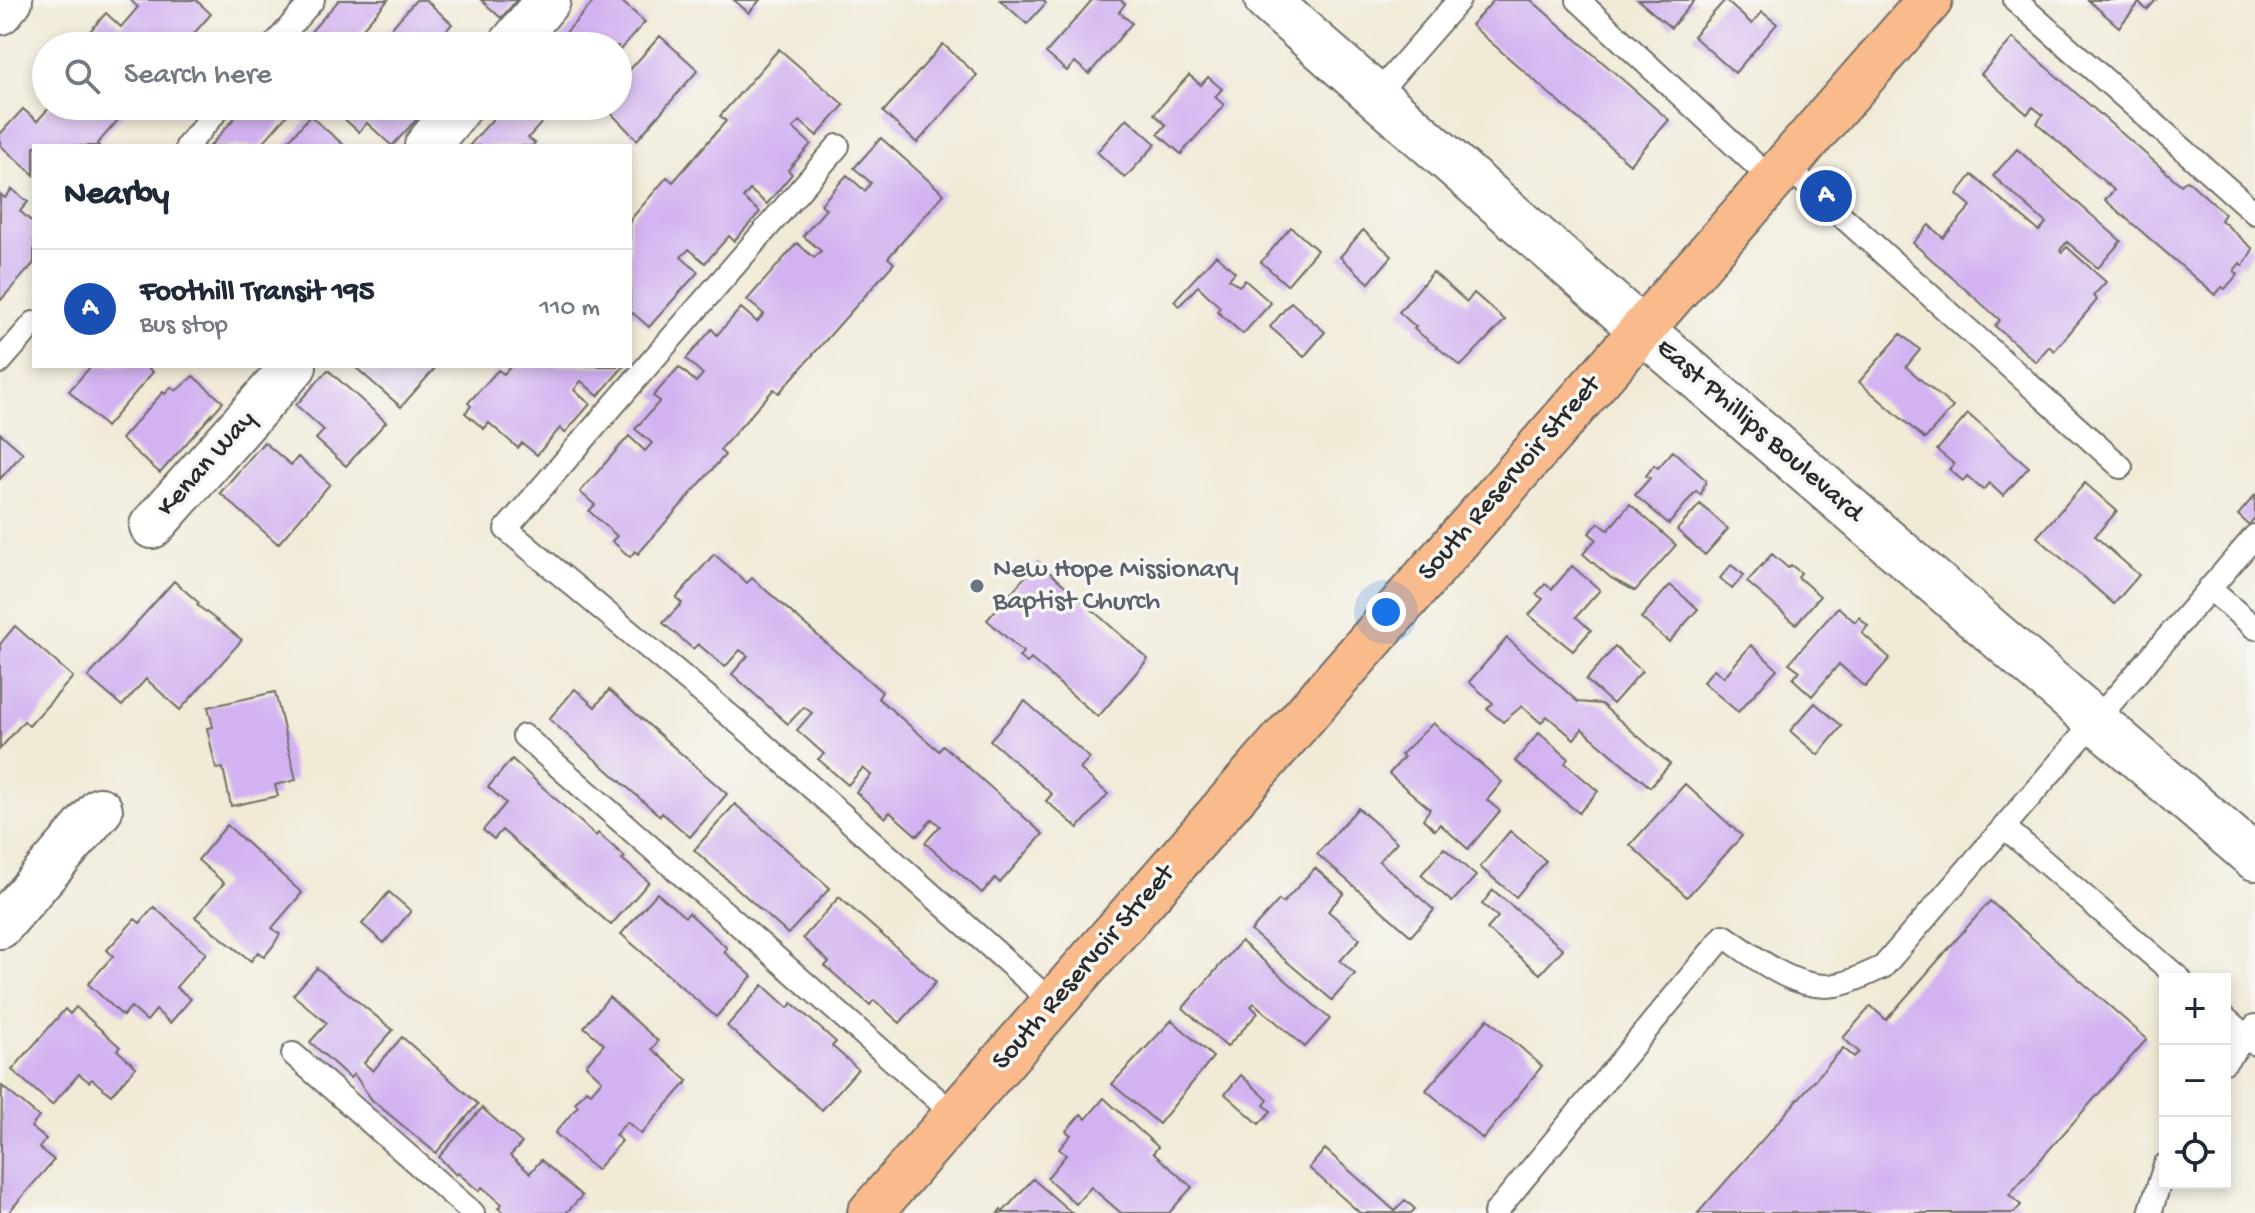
<!DOCTYPE html>
<html lang="en">
<head>
<meta charset="utf-8">
<style>
  :root { --surface:#fff; --page:#f2f2f3; --text:#1f2937; --muted:#747a83; --line:#e0e1e3; --accent:#2563eb }
  body { margin:0; font-family:"Gochi Hand",sans-serif; background:var(--page); color:var(--text) }
  .controls { position:absolute; right:24px; bottom:24px; display:grid; overflow:hidden; border-radius:0px; box-shadow:0 4px 12px #0003 }
  .controls button { width:72px; height:72px; display:grid; place-items:center; padding:0; border:0; border-bottom:2px solid var(--line); background:var(--surface); color:var(--text); font:40px sans-serif }
  .you { position:absolute; left:1386px; top:612px; width:28px; height:28px; margin:-20px; border:6px solid #fff; border-radius:50%; background:#1a73e8; box-shadow:0 0 0 12px #1a73e833 }
  .badge { display:grid; place-items:center; width:52px; height:52px; border-radius:50%; background:var(--accent); color:#fff; font-size:26px; font-weight:700 }
  .pin { position:absolute; translate:-50% -50%; border:4px solid #fff; box-shadow:0 2px 8px #0006 }
  .list { margin:0; padding:0; list-style:none }
  h2 { display:flex; justify-content:space-between; align-items:center; height:104px; margin:0; padding:0 32px; font-size:34px }
  h2 small { font-size:26px; font-weight:400; color:var(--muted) }
  .list li { display:grid; grid-template-columns:52px 1fr auto; gap:24px; align-items:center; box-sizing:border-box; height:120px; padding:0 32px; border-top:2px solid var(--line) }
  .list b { display:block; font-size:30px; white-space:nowrap }
  .list p { margin:0; font-size:26px; white-space:nowrap; color:var(--muted) }
  .list em { font-size:26px; font-style:normal; color:var(--muted) }
  .icon { flex:none; width:44px; height:44px; fill:none; stroke:currentColor; stroke-width:2; stroke-linecap:round; stroke-linejoin:round }
  .map { position:relative; flex:none; width:2255px; height:1213px; overflow:hidden }
  .search { position:absolute; background:var(--surface); box-shadow:0 4px 12px #0003; left:32px; top:32px; width:600px; height:88px; display:flex; align-items:center; gap:20px; box-sizing:border-box; padding:0 28px; border-radius:44px; color:var(--muted); font-size:30px }
  .panel { position:absolute; background:var(--surface); box-shadow:0 4px 12px #0003; left:32px; top:144px; width:600px; height:224px; border-radius:0px }
  .map>svg:first-child { display:block }
</style>
</head>
<body>
<div class="map">
<svg width="2255" height="1213" viewBox="0 0 2255 1213">
  <rect width="100%" height="100%" fill="#f6f6f2"/>
  <filter id="ink" filterUnits="userSpaceOnUse"><feTurbulence type="fractalNoise" baseFrequency=".0125" numOctaves="2"/><feDisplacementMap in="SourceGraphic" scale="16" xChannelSelector="R" yChannelSelector="G"/><feConvolveMatrix kernelMatrix="1 2 1 2 8 2 1 2 1" color-interpolation-filters="sRGB"/></filter>
  <filter id="wash" filterUnits="userSpaceOnUse"><feTurbulence type="fractalNoise" baseFrequency=".006" numOctaves="4" result="noise"/><feDisplacementMap in="SourceGraphic" scale="32" xChannelSelector="R" yChannelSelector="G"/><feGaussianBlur stdDeviation="1.8" result="paint"/><feColorMatrix in="noise" values="0 0 0 0 0 0 0 0 0 0 0 0 0 0 0 0 0 1.4 0 .05"/><feComposite in="paint" operator="in"/></filter>
  <g filter="url(#wash)">
    <rect width="100%" height="100%" fill="#f1ead7"/>
    <g id="blocks">
      <!-- building -->
      <path fill="#d3b2f1" d="M130 0H196L211 14 183 46H77L106 13 121 27 138 7Z
        M339 0H388L347 46H298Z
        M416 0H426L452 24 444 33 459 46H388L381 40Z
        M481 0H517L501 18Z
        M595 0H620L645 22 618 52V46H554Z
        M734 0H760L749 13Z
        M1000 0H1043L1046 3 1027 24Z
        M1092 0H1121L1125 4 1119 12 1132 23 1089 74 1075 62 1067 71 1046 53Z
        M1494 0H1531L1669 120 1630 164 1471 25Z
        M1638 0H1695L1671 28Z
        M1725 0 1752 24 1762 12 1777 24 1735 73 1693 36Z
        M2088 0H2156L2147 10 2139 3 2119 27Z
        M660 36 698 70 637 140 607 109 618 106V83Z
        M2013 38 2181 185 2187 180 2225 214 2221 220 2253 249 2243 266 2240 263 2234 271 2238 274 2225 289 2222 287 2215 295 2105 200 2114 190 2037 123 2043 115 2033 107 2027 114 1981 74Z
        M943 44 977 75 917 143 883 112Z
        M779 49 844 105 817 136 800 121 793 128 811 144 788 170 792 174 767 204 750 190 743 198 760 212 734 241 729 236 705 263 689 249 681 257 698 272 649 327 633 313 630 316V220L667 177 673 182 726 121 720 116Z
        M1189 75 1201 85 1208 77 1222 89 1215 97 1224 105 1181 154 1158 134 1166 125 1154 114Z
        M51 106H122L127 110 97 144 99 146H34V175L0 145V134L23 109 37 121Z
        M245 106H295L260 146H210Z
        M330 106H425L427 108 392 146 367 123 359 132Z
        M504 106H528L544 120 528 138 535 143 532 146H469Z
        M310 116 345 146H284Z
        M1127 118 1156 144 1125 178 1097 152Z
        M881 138 944 194 888 258 894 263 779 393 774 389 720 450 725 455 638 554 635 551 630 557 612 541 617 536 589 511 595 505 580 492 629 436 645 451 652 443 635 429 660 401 653 396 679 367 696 382 703 374 686 359 712 329 717 335 741 308 757 322 764 314 747 300 797 243 814 258 821 251 803 236 826 209 821 204 847 175 865 191 871 183 854 168Z
        M2017 149 2121 241 2098 268 2067 242 2060 250 2062 252 2067 247 2106 282 2093 296 2097 300 2066 337 2054 351 2049 346 2036 362 1995 326 2000 320 1913 243 1929 225 1943 238 1971 206 1957 194 1972 175 2039 231 2046 223 1993 176Z
        M12 189 28 202 20 211 34 224V263L0 301V194L5 198Z
        M1291 227 1317 250 1287 285 1261 262Z
        M1363 230 1392 256 1369 283 1340 257Z
        M1216 255 1235 272 1229 279 1239 286 1245 280 1271 303 1243 334 1217 311 1220 307 1198 286 1179 306 1174 301Z
        M1433 272 1467 302 1474 293 1505 320 1461 366 1414 329 1416 327 1399 312Z
        M1291 302 1325 332 1304 357 1270 327Z
        M1901 334 1920 350 1906 367 1953 407 1925 439 1859 382Z
        M91 366H146L153 372 106 427 69 391Z
        M354 366H437L401 407Z
        M511 366H624L598 396 581 381 574 390 590 404 565 433 560 428 537 455 522 443 518 448 489 423 484 429 465 413 471 406 468 403 498 370 504 374Z
        M328 370 386 422 346 466 316 439 324 430 296 405Z
        M193 376 223 402 160 473 121 439 163 392 165 394 171 387 176 391Z
        M1968 414 2029 467 2003 496 1989 483 1983 490 1967 476 1963 481 1949 469 1954 464 1937 450Z
        M0 433 23 453 0 479Z
        M264 442 291 465 298 457 330 484 278 544 220 493Z
        M1673 451 1706 480 1701 495 1696 491 1669 524 1635 495 1650 478 1646 476 1654 465 1658 468Z
        M2085 483 2117 511 2095 536 2139 575 2114 604 2037 537Z
        M2255 495V517L2249 525 2238 515Z
        M1630 504 1676 545 1635 591 1611 578 1583 554 1596 539 1589 533 1599 523 1608 530Z
        M1700 504 1728 529 1705 555 1677 530Z
        M714 554 747 583 752 578 882 692 878 698 939 751 943 745 1043 834 1000 883 995 878 982 893 925 843 940 826 932 819 917 836 890 812 885 818 856 792 871 775 863 768 848 785 818 759 824 754 797 730 812 713 804 707 788 724 732 674 748 656 740 650 725 667 698 644 693 649 663 623 682 603 676 598Z
        M1772 554 1788 568 1791 565 1801 573 1798 577 1820 596 1796 624 1747 582Z
        M1038 562 1148 659 1098 717 1031 659 1027 663 1019 657 1023 652 987 620Z
        M1731 565 1744 575 1732 589 1720 578Z
        M1572 566 1600 590 1576 617 1591 630 1573 651 1529 615 1543 599 1536 594 1545 584 1552 589Z
        M174 581 199 603 197 605 242 640 180 710 146 679 122 706 88 677Z
        M1670 585 1698 609 1669 642 1641 618Z
        M1838 607 1855 622 1859 617 1868 626 1862 633 1890 658 1865 687 1839 664 1812 696 1793 679 1800 671 1789 663Z
        M15 626 73 677 29 726 24 721 0 749V644Z
        M1507 638 1578 702 1601 704 1670 764 1650 787 1582 729 1574 739 1547 716 1541 723 1522 706 1503 722 1487 709 1493 703 1469 682Z
        M1751 645 1777 669 1738 712 1703 682 1714 669 1724 677Z
        M1615 647 1642 671 1613 704 1586 680Z
        M575 689 595 707 609 690 727 794 690 837 662 813 660 816 549 719Z
        M275 692 296 780 275 785 278 796 231 806 223 768 216 769 207 728 213 727 208 707Z
        M1025 701 1090 758 1080 769 1108 794 1078 828 1046 801 1052 794 990 740Z
        M1815 703 1842 726 1818 755 1790 731Z
        M1433 723 1502 782 1487 800 1500 811 1468 849 1440 824 1435 830 1423 819 1430 809 1389 774 1404 757 1401 755Z
        M1539 733 1568 758 1565 763 1598 791 1579 813 1515 761Z
        M512 759 596 836 598 833 625 857 622 859 649 882 611 925 502 830 494 839 483 830 506 803 488 787Z
        M1685 784 1742 836 1687 897 1630 845Z
        M735 804 830 888 788 934 694 850Z
        M1358 808 1397 842 1379 861 1434 910 1411 936 1317 854Z
        M227 825 302 893 272 928 280 934 273 946 264 957 258 952 251 961 195 917 224 883 198 860Z
        M1510 831 1546 861 1516 897 1480 867Z
        M1444 848 1476 876 1452 902 1421 875Z
        M1315 868 1344 893 1328 911 1360 939 1340 961 1355 974 1332 1000 1251 931 1279 900 1283 903Z
        M1493 890 1563 949 1540 974 1487 929 1498 917 1482 904Z
        M389 892 411 911 384 943 362 924Z
        M657 893 685 917 689 913 727 948 724 952 752 976 716 1017 621 934Z
        M839 897 936 982 900 1023 874 1000 870 1005 825 966 829 962 803 938Z
        M1990 901 2147 1039 2009 1195 2021 1205 2014 1213H1698L1843 1048 1854 1057 1859 1052 1843 1038 1871 1006 1886 1020Z
        M154 907 206 953 176 987 191 999 170 1023 156 1010 147 1021 131 1007 123 1016 88 984 113 956 107 950 135 919 140 923Z
        M1241 941 1330 1019 1305 1047 1254 1003 1251 1006 1258 1013 1227 1047 1183 1008Z
        M317 968 393 1030 364 1063 373 1071 402 1037 478 1104 436 1153 372 1100 354 1074 350 1078 310 1042 327 1023 293 995Z
        M763 985 788 1008 792 1003 836 1042 832 1046 858 1069 822 1110 727 1026Z
        M609 997 658 1041 652 1049 688 1081 641 1134 627 1122 615 1135 622 1141 596 1170 555 1133 578 1106 575 1103 586 1090 591 1093 602 1080 586 1065 604 1044 584 1027Z
        M76 1007 120 1047 117 1050 136 1067 111 1095 92 1079 89 1082 79 1074 52 1105 12 1070 65 1009 70 1014Z
        M1488 1019 1542 1066 1483 1139 1426 1090Z
        M1172 1020 1213 1057 1159 1124 1112 1084Z
        M1241 1075 1268 1100 1264 1105 1271 1111 1259 1124 1225 1094Z
        M2 1086 39 1117 31 1127 46 1139 39 1148 54 1160 8 1213H0Z
        M1104 1098 1158 1147 1153 1153 1192 1187 1169 1213H1121L1091 1187 1076 1204 1047 1178 1066 1155 1059 1149 1071 1135 1066 1131 1081 1114 1086 1119Z
        M482 1108 522 1143 510 1156 530 1173 541 1160 582 1196 566 1213H504L498 1208 502 1204 482 1187 479 1191 458 1173 456 1175 439 1157Z
        M1325 1149 1395 1211 1405 1200 1415 1209 1411 1213H1360L1309 1168Z
        M1033 1179 1072 1213H998L1001 1209 1003 1212Z"/>
    </g>
  </g>
  <g filter="url(#ink)">
    <use href="#blocks" fill-opacity="0" stroke="#706e67" stroke-width="2"/>
    <g fill="none" stroke-linecap="round" stroke-linejoin="round">
      <defs>
        <path id="service" d="M1578 0 1772 180
          M2015 0 2255 213
          M273 46 313 0
          M1375 96 1459 0
          M187 146 221 106
          M838 146 506 529 753 735 1053 1003
          M1785 165 2121 467
          M0 362 34 323
          M2209 588 2255 628
          M524 736 955 1115
          M2004 827 2180 979
          M2225 1018 2255 1044
          M293 1054 473 1213
          M2225 1062 2255 1026
          M1495 1213 1724 936C1755 957 1796 992 1836 985 1852 983 1868 973 1883 967L2255 536
          M2150 1213 2165 1165"/>
        <path id="minor" d="M0 12 10 0
          M510 46 548 0
          M427 146 460 106
          M152 526 294 366
          M0 926 100 810"/>
        <path id="tertiary" d="M1267 0 1641 329 2255 858"/>
        <path id="primary" d="M870 1213 1930 0"/>
      </defs>
      <!-- service casing -->
      <use href="#service" stroke="#706e67" stroke-width="26"/>
      <!-- minor casing -->
      <use href="#minor" stroke="#706e67" stroke-width="48"/>
      <!-- tertiary casing -->
      <use href="#tertiary" stroke="#706e67" stroke-width="48"/>
      <!-- primary casing -->
      <use href="#primary" stroke="#706e67" stroke-width="48"/>
      <!-- service -->
      <use href="#service" stroke="#fff" stroke-width="22"/>
      <!-- minor -->
      <use href="#minor" stroke="#fff" stroke-width="44"/>
      <!-- tertiary -->
      <use href="#tertiary" stroke="#fff" stroke-width="44"/>
      <!-- primary -->
      <use href="#primary" stroke="#fabb8c" stroke-width="44"/>
    </g>
  </g>
  <!-- markers -->
  <circle fill="#6b7280" stroke="#f6f6f2" stroke-width="3" cx="977" cy="586" r="8"/>
  <g text-anchor="middle" dominant-baseline="central" stroke-width="7" stroke-linejoin="round" paint-order="stroke">
    <!-- street labels -->
    <g font-size="28" fill="#2b2b2b" stroke="#f6f6f2">
      <text transform="translate(1759 431) rotate(41)">East Phillips Boulevard</text>
      <text transform="translate(207 464) rotate(-48)">Kenan Way</text>
      <text transform="translate(1510 479) rotate(-49)">South Reservoir Street</text>
      <text transform="translate(1084 968) rotate(-49)">South Reservoir Street</text>
    </g>
    <!-- worship labels -->
    <g font-size="28" fill="#5b616d" stroke="#f6f6f2" text-anchor="start">
      <text x="993" y="570">New Hope Missionary<tspan x="993" dy="32">Baptist Church</tspan></text>
    </g>
  </g>
</svg>
<div class="controls">
<button>+</button>
<button>−</button>
<button><svg class="icon" aria-label="locate" viewBox="0 0 24 24"><circle cx="12" cy="12" r="6"/><path d="M12 2v4M12 18v4M2 12h4M18 12h4"/></svg></button>
</div>
<div class="you"></div>
<div class="pin badge" style="left:1826px;top:196px;background:#1a4fb4">A</div>
<div class="search"><svg class="icon" aria-label="search" viewBox="0 0 24 24"><circle cx="10" cy="10" r="6"/><path d="M15 15l6 6"/></svg>Search here</div>
<section class="panel">
<h2>Nearby<small></small></h2>
<ul class="list">
<li><span class="badge" style="background:#1a4fb4">A</span><div><b>Foothill Transit 195</b><p>Bus stop</p></div><em>110 m</em></li>
</ul>
</section>
</div>
</body>
</html>
